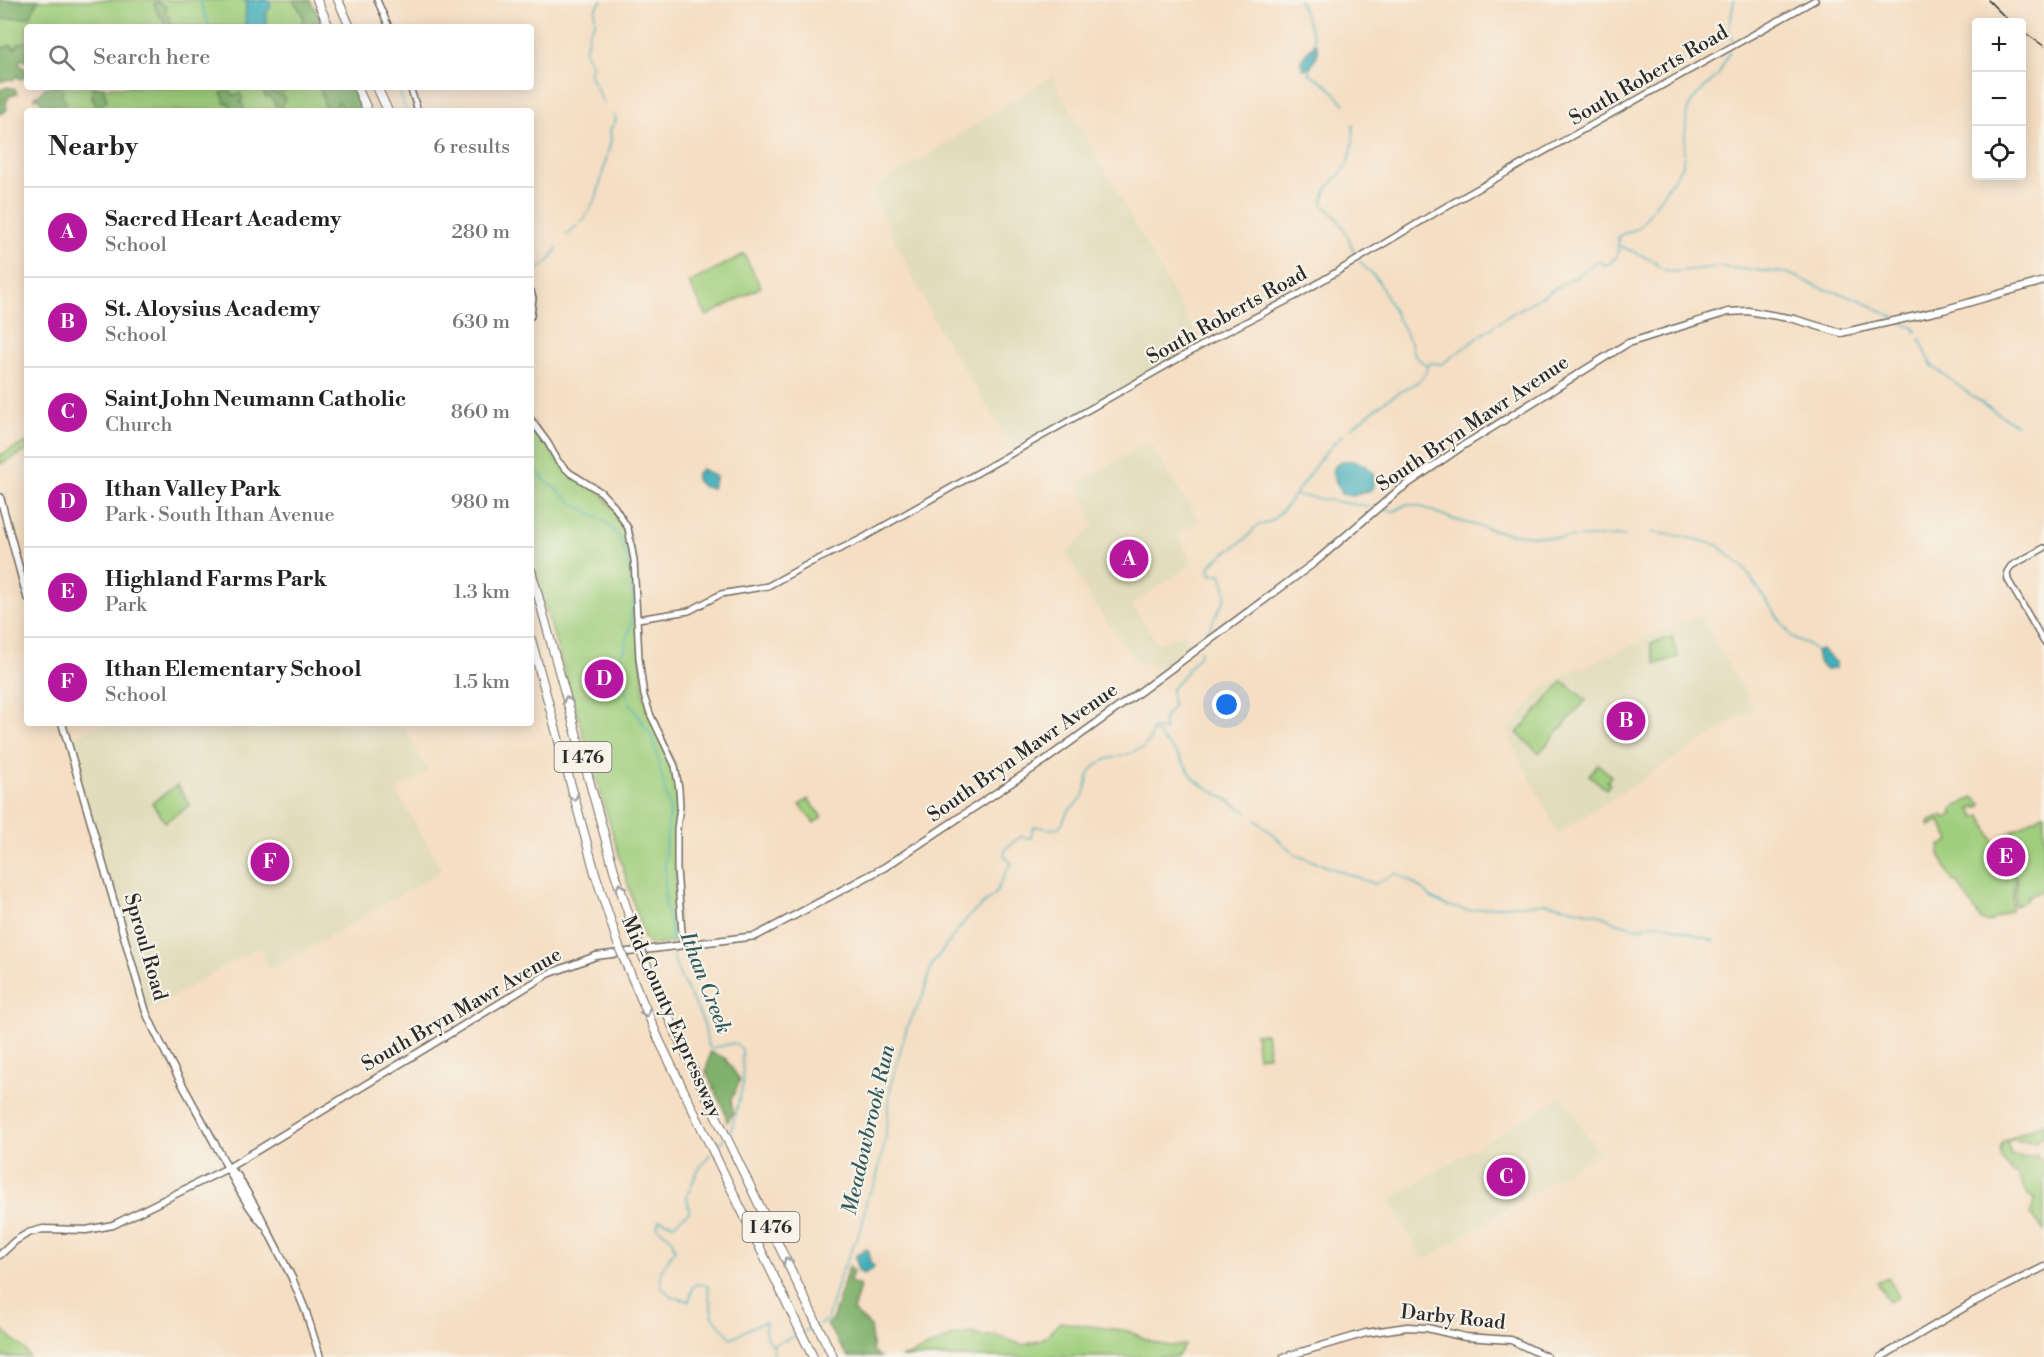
<!DOCTYPE html>
<html lang="en">
<head>
<meta charset="utf-8">
<style>
  :root { --surface:#fff; --page:#f6f6f6; --text:#222; --muted:#767676; --line:#e0e0e0; --accent:#b5179e }
  body { margin:0; font-family:"Libre Bodoni",serif; background:var(--page); color:var(--text) }
  .controls { position:absolute; right:18px; top:18px; display:grid; overflow:hidden; border-radius:6px; box-shadow:0 3px 15px #0003 }
  .controls button { width:54px; height:54px; display:grid; place-items:center; padding:0; border:0; border-bottom:2px solid var(--line); background:var(--surface); color:var(--text); font:30px sans-serif }
  .you { position:absolute; left:1227px; top:705px; width:21px; height:21px; margin:-15px; border:4px solid #fff; border-radius:50%; background:#1a73e8; box-shadow:0 0 0 9px #1a73e833 }
  .badge { display:grid; place-items:center; width:39px; height:39px; border-radius:50%; background:var(--accent); color:#fff; font-size:20px; font-weight:700 }
  .pin { position:absolute; translate:-50% -50%; border:3px solid #fff; box-shadow:0 2px 6px #0006 }
  .list { margin:0; padding:0; list-style:none }
  h2 { display:flex; justify-content:space-between; align-items:center; height:78px; margin:0; padding:0 24px; font-size:26px }
  h2 small { font-size:20px; font-weight:400; color:var(--muted) }
  .list li { display:grid; grid-template-columns:39px 1fr auto; gap:18px; align-items:center; box-sizing:border-box; height:90px; padding:0 24px; border-top:2px solid var(--line) }
  .list b { display:block; font-size:22px; white-space:nowrap }
  .list p { margin:0; font-size:20px; white-space:nowrap; color:var(--muted) }
  .list em { font-size:20px; font-style:normal; color:var(--muted) }
  .icon { flex:none; width:33px; height:33px; fill:none; stroke:currentColor; stroke-width:2; stroke-linecap:round; stroke-linejoin:round }
  .map { position:relative; flex:none; width:2044px; height:1357px; overflow:hidden }
  .search { position:absolute; background:var(--surface); box-shadow:0 3px 15px #0003; left:24px; top:24px; width:510px; height:66px; display:flex; align-items:center; gap:15px; box-sizing:border-box; padding:0 21px; border-radius:6px; color:var(--muted); font-size:22px }
  .panel { position:absolute; background:var(--surface); box-shadow:0 3px 15px #0003; left:24px; top:108px; width:510px; height:618px; border-radius:6px }
  .map>svg:first-child { display:block }
</style>
</head>
<body>
<div class="map">
<svg width="2044" height="1357" viewBox="0 0 2044 1357">
  <rect width="100%" height="100%" fill="#f7f3e8"/>
  <filter id="ink" filterUnits="userSpaceOnUse"><feTurbulence type="fractalNoise" baseFrequency=".0167" numOctaves="2"/><feDisplacementMap in="SourceGraphic" scale="12" xChannelSelector="R" yChannelSelector="G"/><feConvolveMatrix kernelMatrix="1 2 1 2 8 2 1 2 1" color-interpolation-filters="sRGB"/></filter>
  <filter id="wash" filterUnits="userSpaceOnUse"><feTurbulence type="fractalNoise" baseFrequency=".008" numOctaves="4" result="noise"/><feDisplacementMap in="SourceGraphic" scale="24" xChannelSelector="R" yChannelSelector="G"/><feGaussianBlur stdDeviation="1.35" result="paint"/><feColorMatrix in="noise" values="0 0 0 0 0 0 0 0 0 0 0 0 0 0 0 0 0 1.4 0 .05"/><feComposite in="paint" operator="in"/></filter>
  <g filter="url(#wash)">
    <rect width="100%" height="100%" fill="#f5dec3"/>
    <!-- built -->
    <path fill="#e1dcbb" d="M1052 76 1201 343 1014 449 939 330 871 191Z
      M1149 442 1199 521 1177 533 1192 564 1132 604 1158 644 1183 633 1194 647 1161 673 1153 663 1137 662 1091 600 1067 553 1094 525 1078 483Z
      M1699 615 1754 708 1558 833 1507 733 1538 692 1561 677Z
      M108 723H402L428 772 396 790 441 868 438 873 271 970 258 947 146 1012 67 739Z
      M1562 1096 1598 1152 1426 1259 1421 1257 1390 1199Z"/>
    <!-- green -->
    <path fill="#9fce7c" stroke="#657c54" stroke-width="1.5" d="M0 0H306L318 27H27V62L15 55 0 60Z
      M47 87H346L358 111H53Z
      M744 254 761 287 707 316 689 283Z
      M531 420 558 461 601 492 628 528 634 560 644 696 675 766 679 789 676 848 678 941 658 945 648 944 643 935 531 560Z
      M27 442V451L0 464V455Z
      M1672 637 1678 657 1656 664 1650 644Z
      M1563 681 1586 700 1539 753 1517 733Z
      M1598 764 1611 776 1607 782 1610 784 1606 789 1589 775Z
      M177 785 190 805 165 822 152 803Z
      M1973 797 1978 800 1982 805 1977 808 1976 806 1971 809 1976 818 1981 816 1994 842 2001 840 2015 880 2011 910 1988 923 1981 920 1957 882H1953L1939 854 1940 846 1950 841 1940 821 1929 826V822L1943 815 1946 818 1954 814 1952 809Z
      M808 799 822 817 814 823 800 805Z
      M2044 813V890L2028 896 2026 900 2014 906 2017 880 2002 837Z
      M1266 1033 1269 1055 1258 1057 1255 1034Z
      M2044 1123V1137L2038 1138 2037 1142 2010 1140 2007 1143 2011 1155 2025 1157 2037 1155 2039 1160H2044V1232L2039 1224 2030 1215 2036 1200 2028 1195 2018 1175 2012 1173C2005 1161 1995 1155 2004 1141Z
      M1888 1277 1899 1297 1889 1302 1877 1282Z
      M1060 1322 1128 1331 1153 1342 1168 1346 1185 1345 1177 1357H900L908 1356 955 1335 972 1333 982 1337 994 1335 1023 1345 1042 1340Z
      M0 1327 25 1350 29 1357H0Z"/>
    <!-- forest -->
    <path fill="#7fb16c" stroke="#556e4c" stroke-width="1.5" d="M0 0H38L30 17 3 19 0 17Z
      M293 0H310L320 17 319 19 323 27H304L301 24 304 17Z
      M157 1 166 7V13L170 17 169 21 174 27H164V20L158 14 154 5Z
      M27 42V58L19 61V64L26 70 27 76 20 79 17 76 13 80 9 79 0 82V49L12 45 14 49 20 43Z
      M8 87 15 89 17 94 9 96 6 103 7 110 0 114V90Z
      M46 87H62L63 92 61 95 67 103 64 111H45L39 98 35 99 36 95H38Z
      M91 87H103L107 100 103 103 100 109 94 106 96 104 92 100 94 97 91 95 93 90Z
      M262 87H287L283 92 275 90 272 93 281 95 285 99 281 110 276 108 275 103 269 96 265 97Z
      M320 87H352L363 111H345L338 102 335 110 333 111H318L325 107Z
      M227 89 235 96 240 93 243 99 240 102 244 106 243 110 237 111 235 108 232 110 229 103H224V97L221 94Z
      M710 1052 725 1058 740 1080 731 1100 733 1113 727 1122 725 1112 706 1072Z
      M849 1266 853 1270 850 1282 860 1286 853 1311 870 1326 873 1352 880 1357H848L827 1325 833 1318Z"/>
    <!-- water -->
    <path fill="#3faeba" stroke="#356c72" stroke-width="1.5" d="M246 0H269L271 6 266 14V27H245Z
      M1316 43C1320 52 1315 60 1310 68L1303 69 1301 62 1306 53Z
      M1342 461C1360 459 1383 470 1371 490L1353 496 1341 494 1332 471 1335 466Z
      M702 469 716 477 712 488 703 487 696 480V474Z
      M1822 650 1836 662V667L1834 669 1826 670 1818 662 1816 651Z
      M865 1248 869 1251 870 1262 874 1266 872 1270 863 1274 858 1270 856 1256Z"/>
    <g fill="none" stroke-linecap="round" stroke-linejoin="round">
      <!-- stream -->
      <path stroke="#3faeba" stroke-width="1.5" d="M200 0 209 27
        M602 0 595 9V23L589 32 585 51 592 66 589 73 604 104
        M1299 0 1314 38V44
        M1733 41 1729 31 1734 0
        M1308 68 1310 74 1325 83 1345 104
        M398 87 406 111
        M1353 125C1355 138 1351 162 1342 172 1332 184 1323 188 1323 205 1342 219 1347 233 1355 255
        M567 235 585 218 597 196 611 140 610 130 616 120 614 114
        M1620 246 1652 260 1659 267 1671 272 1719 267 1787 273 1824 289 1856 298 1895 318
        M1360 262 1378 280 1392 308 1410 341 1415 356 1426 365
        M531 275 550 260 557 248
        M1902 322 1914 328 1916 333
        M1920 339 1932 366 1983 404 2017 425
        M1427 366 1431 363 1442 364 1505 318 1580 274 1597 261 1606 265C1619 258 1619 252 1618 238L1620 235 1639 228 1683 165 1687 110 1696 96 1718 75 1730 51
        M1351 428 1388 399 1419 381 1426 373 1427 366
        M531 464 546 481 576 505 607 523 618 536 627 556 633 599 631 624 620 666 629 701 653 739 670 812 665 851V905L671 931V943
        M1295 495 1372 507
        M1382 509 1395 511 1407 504 1422 507 1455 520 1505 533 1554 538 1625 536
        M1651 532 1686 537 1717 545 1744 568 1779 619 1793 638 1808 644 1816 651
        M1202 642C1207 633 1211 624 1216 615 1227 596 1229 597 1221 574L1211 575 1209 567C1219 554 1237 548 1248 536 1252 533 1253 528 1257 526 1263 523 1269 524 1274 519 1301 493 1314 459 1344 434
        M1152 729 1178 755 1196 781 1247 812
        M1153 729 1164 730V718L1173 707 1171 690 1199 656 1201 650
        M1256 820 1296 855 1375 884 1396 873 1415 884 1433 899 1447 906 1468 911 1491 907 1547 903 1598 914 1618 923 1638 928 1660 923 1714 941
        M672 948C675 975 694 999 704 1024 707 1032 705 1039 709 1047L713 1048 734 1043 742 1049 743 1084 732 1127 729 1132
        M716 1149 724 1138
        M710 1154 697 1172 687 1196 689 1212 674 1224 659 1220 657 1227 671 1238 675 1249 661 1271V1287L673 1297 689 1301 693 1286 697 1284 707 1285 713 1317 731 1338C745 1333 750 1325 766 1322 764 1332 765 1338 773 1345L774 1357
        M819 1324 827 1320 839 1278 862 1226 867 1197 875 1184 885 1142 891 1084 907 1027 923 996 932 964 968 917 995 894 1007 870 1012 863 1004 856 1006 848 1020 837 1031 838 1032 831 1034 827C1042 826 1050 831 1057 828 1064 825 1064 818 1067 813 1071 806 1080 803 1083 796 1088 785 1086 774 1095 766 1109 754 1126 759 1138 749H1142L1150 740 1152 729
        M803 1332 815 1326
        M773 1345 799 1334"/>
    </g>
  </g>
  <g filter="url(#ink)">
    <g fill="none" stroke-linecap="round" stroke-linejoin="round">
      <defs>
        <path id="tertiary" d="M377 0 389 27
          M410 87 418 111
          M531 291 533 298 531 316
          M531 420 548 443 558 461 570 473 601 492 614 506 628 528 634 560 639 658 644 696 651 716 675 766 679 789 680 806 677 829V870L683 945
          M2044 548 2011 566 2007 572 2008 580 2044 642
          M638 619 689 611 721 594 768 586 810 563 861 539 1213 339 1298 295 1445 207 1815 0"/>
        <path id="secondary" d="M0 497 27 597
          M62 723 146 1012C166 1058 192 1101 215 1144 230 1171 242 1201 263 1224
          M230 1170 237 1175 260 1215 292 1278 306 1312 320 1357
          M0 1255 15 1241 28 1233 43 1229 86 1230 113 1225 228 1168 548 974 596 956 756 936 885 867 1044 761 1141 691 1314 563 1399 490 1461 447 1628 343 1728 312 1748 311 1794 319 1841 333 1943 310 2044 281
          M1284 1357 1366 1333 1407 1327 1427 1328 1465 1337 1511 1340 1547 1357
          M1881 1357 1972 1303 2044 1267"/>
        <path id="motorway" d="M317 0 329 27
          M338 0 350 27
          M357 87 368 111
          M377 87 388 111
          M531 570 614 870 638 943
          M531 639 595 873 619 947
          M643 956 673 1027 833 1357
          M624 959 660 1042 813 1357"/>
      </defs>
      <!-- tertiary casing -->
      <use href="#tertiary" stroke="#726a60" stroke-width="8"/>
      <!-- secondary casing -->
      <use href="#secondary" stroke="#726a60" stroke-width="9"/>
      <!-- motorway casing -->
      <use href="#motorway" stroke="#726a60" stroke-width="10"/>
      <!-- tertiary -->
      <use href="#tertiary" stroke="#fff" stroke-width="5"/>
      <!-- secondary -->
      <use href="#secondary" stroke="#fff" stroke-width="6"/>
      <!-- motorway -->
      <use href="#motorway" stroke="#fff" stroke-width="8"/>
      <!-- tram -->
      <path stroke="#2b2b2b" stroke-width="1.5" d="M1988 0 2010 22
        M2022 31 2044 46"/>
      <defs>
        <path id="motorway-bridge" d="M638 943 643 956
          M619 947 624 959"/>
      </defs>
      <!-- motorway-bridge casing -->
      <use href="#motorway-bridge" stroke="#726a60" stroke-width="10" stroke-linecap="butt"/>
      <!-- motorway-bridge -->
      <use href="#motorway-bridge" stroke="#fff" stroke-width="8"/>
    </g>
    <!-- one-way arrows -->
    <defs><path id="oneway-chevron" d="M-2-3.5L2.5 0L-2 3.5" fill="none" stroke-width="1.6" stroke-linecap="round" stroke-linejoin="round" transform="scale(1.5)"/></defs>
    <g stroke="#a0a0a0">
      <use href="#oneway-chevron" transform="translate(567 700) rotate(-106)"/>
      <use href="#oneway-chevron" transform="translate(574 797) rotate(75)"/>
      <use href="#oneway-chevron" transform="translate(620 887) rotate(-107)"/>
      <use href="#oneway-chevron" transform="translate(646 1013) rotate(67)"/>
      <use href="#oneway-chevron" transform="translate(787 1261) rotate(-116)"/>
    </g>
  </g>
  <g text-anchor="middle" dominant-baseline="central" stroke-width="4.5" stroke-linejoin="round" paint-order="stroke">
    <!-- shield labels -->
    <g fill="#f7f3e8" stroke="#686764" stroke-width="1.5">
      <rect x="554.5" y="742" width="57" height="30" rx="4.5"/>
      <rect x="742.5" y="1212" width="57" height="30" rx="4.5"/>
    </g>
    <g font-size="18" font-weight="bold" fill="#2b2b2b">
      <text x="583" y="757">I 476</text>
      <text x="771" y="1227">I 476</text>
    </g>
    <!-- street labels -->
    <g font-size="20" fill="#2b2b2b" stroke="#f7f3e8">
      <text transform="translate(1649 76) rotate(-30)">South Roberts Road</text>
      <text transform="translate(1227 316) rotate(-29)">South Roberts Road</text>
      <text transform="translate(1473 424) rotate(-34)">South Bryn Mawr Avenue</text>
      <text transform="translate(1023 753) rotate(-35)">South Bryn Mawr Avenue</text>
      <text transform="translate(145 947) rotate(74)">Sproul Road</text>
      <text transform="translate(462 1010) rotate(-30)">South Bryn Mawr Avenue</text>
      <text transform="translate(671 1017) rotate(66)">Mid-County Expressway</text>
      <text transform="translate(1453 1318) rotate(6)">Darby Road</text>
    </g>
    <!-- water labels -->
    <g font-size="21" font-style="italic" fill="#32595d" stroke="#f7f3e8">
      <text transform="translate(705 983) rotate(69)">Ithan Creek</text>
      <text transform="translate(869 1130) rotate(-77)">Meadowbrook Run</text>
    </g>
  </g>
</svg>
<div class="controls">
<button>+</button>
<button>−</button>
<button><svg class="icon" aria-label="locate" viewBox="0 0 24 24"><circle cx="12" cy="12" r="6"/><path d="M12 2v4M12 18v4M2 12h4M18 12h4"/></svg></button>
</div>
<div class="you"></div>
<div class="pin badge" style="left:1129px;top:559px">A</div>
<div class="pin badge" style="left:1626px;top:721px">B</div>
<div class="pin badge" style="left:1506px;top:1177px">C</div>
<div class="pin badge" style="left:604px;top:679px">D</div>
<div class="pin badge" style="left:2006px;top:857px">E</div>
<div class="pin badge" style="left:270px;top:862px">F</div>
<div class="search"><svg class="icon" aria-label="search" viewBox="0 0 24 24"><circle cx="10" cy="10" r="6"/><path d="M15 15l6 6"/></svg>Search here</div>
<section class="panel">
<h2>Nearby<small>6 results</small></h2>
<ul class="list">
<li><span class="badge">A</span><div><b>Sacred Heart Academy</b><p>School</p></div><em>280 m</em></li>
<li><span class="badge">B</span><div><b>St. Aloysius Academy</b><p>School</p></div><em>630 m</em></li>
<li><span class="badge">C</span><div><b>Saint John Neumann Catholic</b><p>Church</p></div><em>860 m</em></li>
<li><span class="badge">D</span><div><b>Ithan Valley Park</b><p>Park · South Ithan Avenue</p></div><em>980 m</em></li>
<li><span class="badge">E</span><div><b>Highland Farms Park</b><p>Park</p></div><em>1.3 km</em></li>
<li><span class="badge">F</span><div><b>Ithan Elementary School</b><p>School</p></div><em>1.5 km</em></li>
</ul>
</section>
</div>
</body>
</html>
